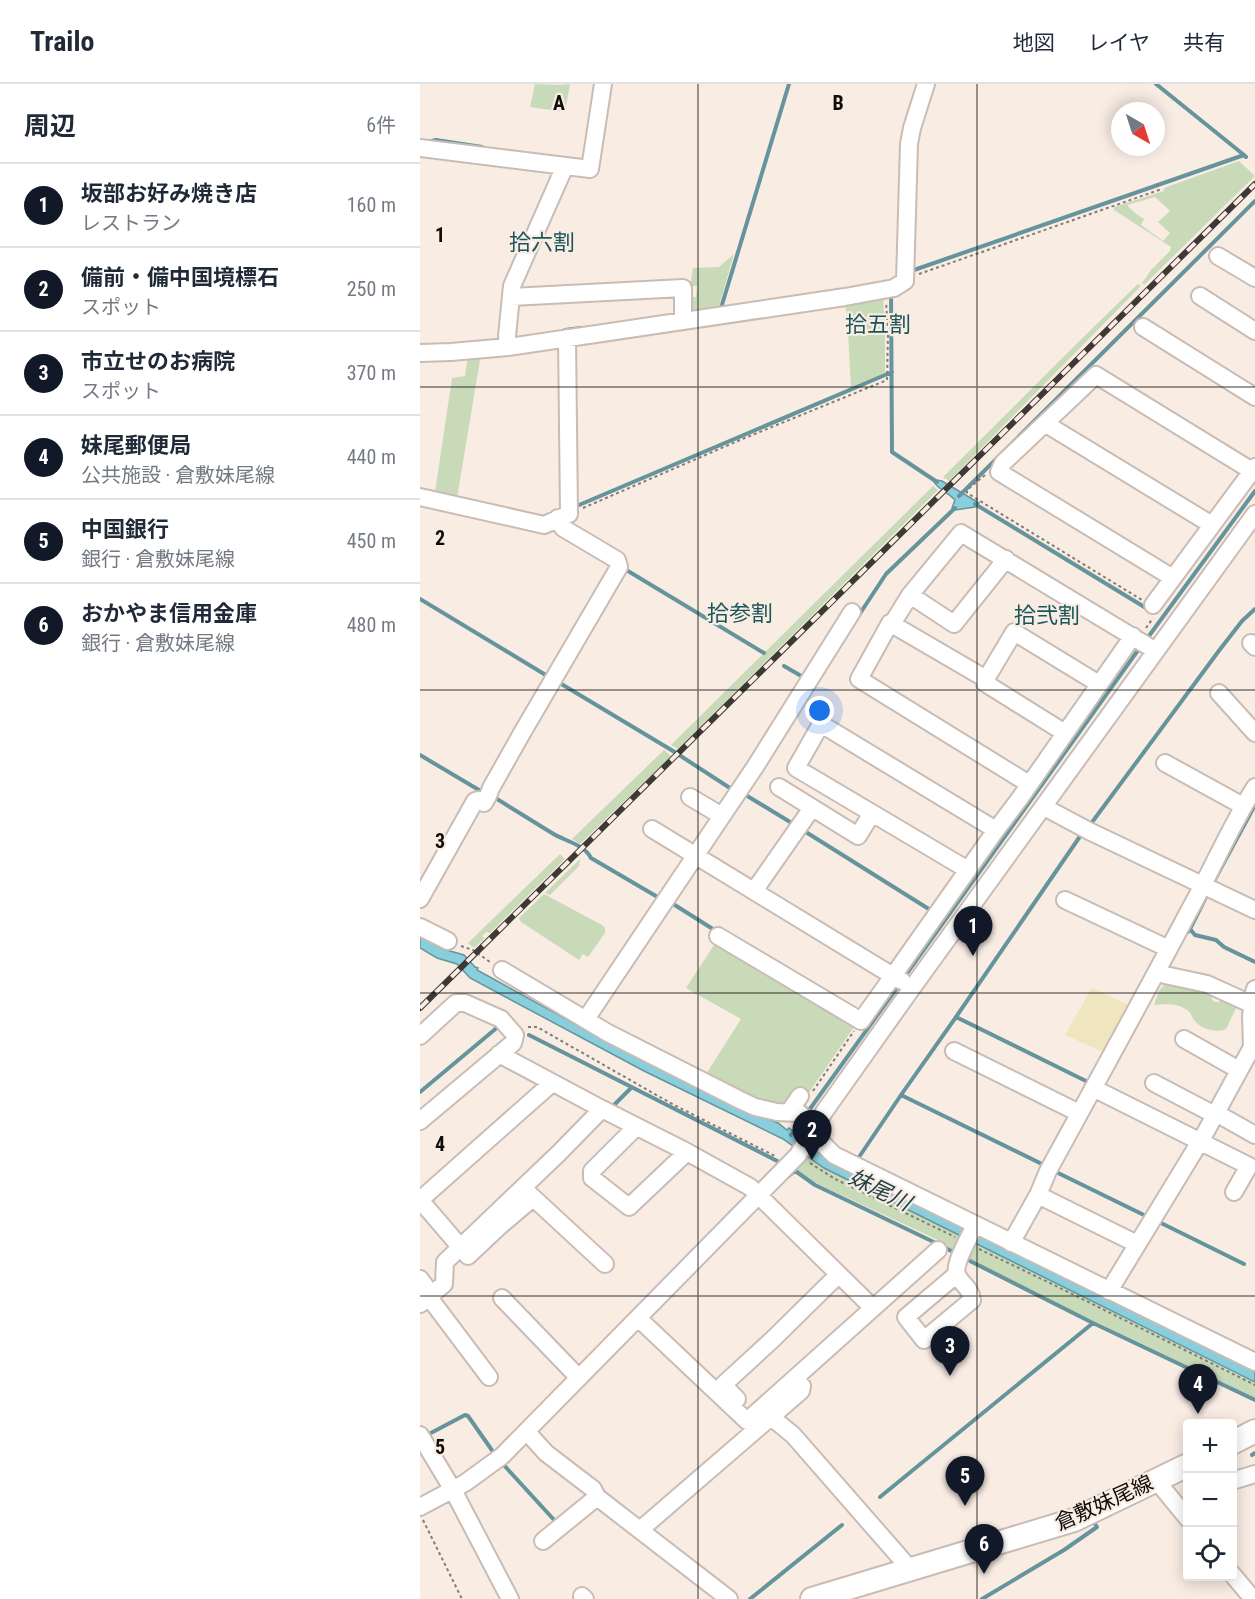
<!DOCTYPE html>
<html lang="ja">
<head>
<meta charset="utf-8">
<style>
  :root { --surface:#fff; --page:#f2f2f3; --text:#1f2937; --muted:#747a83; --line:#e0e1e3; --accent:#111827 }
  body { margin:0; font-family:"Roboto Condensed","Noto Sans JP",sans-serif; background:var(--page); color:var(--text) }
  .controls { position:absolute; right:18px; bottom:18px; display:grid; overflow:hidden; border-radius:6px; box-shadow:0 3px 15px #0003 }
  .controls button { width:54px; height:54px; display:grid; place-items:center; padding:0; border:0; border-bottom:2px solid var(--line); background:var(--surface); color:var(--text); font:30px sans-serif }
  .compass { position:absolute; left:691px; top:18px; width:54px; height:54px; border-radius:50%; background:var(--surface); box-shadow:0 3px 15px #0003; rotate:141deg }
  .you { position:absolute; left:400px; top:627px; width:21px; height:21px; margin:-15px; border:4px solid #fff; border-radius:50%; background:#1a73e8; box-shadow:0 0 0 9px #1a73e833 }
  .badge { display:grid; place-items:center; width:39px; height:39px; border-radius:50%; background:var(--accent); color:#fff; font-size:20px; font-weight:700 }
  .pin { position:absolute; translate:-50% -50px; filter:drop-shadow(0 2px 3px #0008) }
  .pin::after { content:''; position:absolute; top:32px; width:21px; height:18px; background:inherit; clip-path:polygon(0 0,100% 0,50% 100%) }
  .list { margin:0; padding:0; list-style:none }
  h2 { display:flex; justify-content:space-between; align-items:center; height:78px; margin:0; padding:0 24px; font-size:26px }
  h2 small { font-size:20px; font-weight:400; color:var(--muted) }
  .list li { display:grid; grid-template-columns:39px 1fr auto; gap:18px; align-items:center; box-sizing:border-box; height:84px; padding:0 24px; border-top:2px solid var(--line) }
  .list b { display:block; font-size:22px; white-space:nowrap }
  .list p { margin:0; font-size:20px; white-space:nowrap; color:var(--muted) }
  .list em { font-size:20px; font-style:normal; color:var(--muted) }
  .icon { flex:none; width:33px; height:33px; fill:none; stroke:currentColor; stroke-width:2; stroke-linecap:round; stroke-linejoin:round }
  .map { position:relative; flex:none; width:835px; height:1515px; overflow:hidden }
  header { display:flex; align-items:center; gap:36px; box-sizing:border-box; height:84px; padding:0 30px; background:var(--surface); border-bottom:2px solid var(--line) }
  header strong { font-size:28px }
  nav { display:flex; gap:33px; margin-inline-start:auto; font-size:21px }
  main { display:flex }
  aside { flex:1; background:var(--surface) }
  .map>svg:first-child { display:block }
</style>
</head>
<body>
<header>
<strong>Trailo</strong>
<nav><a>地図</a><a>レイヤ</a><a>共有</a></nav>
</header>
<main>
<aside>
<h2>周辺<small>6件</small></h2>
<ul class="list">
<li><span class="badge">1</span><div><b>坂部お好み焼き店</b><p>レストラン</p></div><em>160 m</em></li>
<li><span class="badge">2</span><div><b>備前・備中国境標石</b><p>スポット</p></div><em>250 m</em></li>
<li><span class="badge">3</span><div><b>市立せのお病院</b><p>スポット</p></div><em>370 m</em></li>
<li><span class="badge">4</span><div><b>妹尾郵便局</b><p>公共施設 · 倉敷妹尾線</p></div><em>440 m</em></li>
<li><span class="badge">5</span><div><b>中国銀行</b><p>銀行 · 倉敷妹尾線</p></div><em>450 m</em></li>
<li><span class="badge">6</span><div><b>おかやま信用金庫</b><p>銀行 · 倉敷妹尾線</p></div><em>480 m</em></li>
</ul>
</aside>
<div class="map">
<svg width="835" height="1515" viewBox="0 0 835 1515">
  <rect width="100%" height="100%" fill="#f8ece3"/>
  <!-- green -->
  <path fill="#c9dab9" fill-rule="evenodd" d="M115 0 139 1 150 0 145 28 110 23Z
    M819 77 835 92 724 201 722 199 731 186 750 167 751 163 694 126V123L744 107V104ZM735 113 750 127 738 138 750 149 743 157 721 141 724 135 715 129 707 121Z
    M314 170 299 222 273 226 269 225V213H276L277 202H270L273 184 299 183Z
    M718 200 721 202 529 397 523 393C588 329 652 263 718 200Z
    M463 210 465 247V289L431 303 427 231 424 217Z
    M61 270 37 414 15 408 32 294 45 292 48 271Z
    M513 402 518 406 258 665 251 661Z
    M244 666 251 672 160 760 152 755Z
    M140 770 145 775 70 849 66 848 62 852 65 854 54 864 48 859Z
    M160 775 159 782 130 811 125 809Z
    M124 810 182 841 185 844V849L168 873 163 870 159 876 101 838 99 834Z
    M298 855 436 940 388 1010 378 1003 364 1024 333 1019 283 995 321 935 266 904Z
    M747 899 790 907 792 916 795 918H799L802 912 810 914 816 924 806 945C797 949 782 946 775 937 772 934 771 928 767 926 758 919 745 920 734 921L739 906Z
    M392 1062 408 1075 835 1284V1314L638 1220 534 1167 520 1157 398 1100 374 1084Z"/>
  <!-- sand -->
  <path fill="#efe5bf" d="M672 904 714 924 688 970 645 951Z"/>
  <!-- water -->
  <path fill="#89cedc" stroke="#65949d" stroke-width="1.5" d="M516 396 522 397 559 419 555 423 535 426 532 424 535 416C529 409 518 405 514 398Z
    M0 851 23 865 44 871 55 883 58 884 57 886 168 947 333 1029 358 1039 367 1046 369 1044 410 1075 835 1283V1298L404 1084 363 1055 224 987 50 894 37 880 17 874 0 864Z"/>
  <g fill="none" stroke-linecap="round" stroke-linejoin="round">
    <!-- stream -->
    <path stroke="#65949d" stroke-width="4" d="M736 0 824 71
      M7 58 16 56 62 63
      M494 186 824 71 826 73
      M471 208 472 368 517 398
      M301 224 369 0
      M145 246 161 244
      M539 412 835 117
      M555 420 726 524
      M152 424 472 288
      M203 484 344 569
      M0 515 129 593
      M437 534 466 490 535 424
      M726 556 835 407
      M364 582 383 593
      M138 598 253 667 313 706
      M0 671 64 709
      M324 710 375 741
      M72 712C92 724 112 737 132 749 144 757 164 760 171 774L241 815
      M670 741 798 568 822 537 835 525
      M381 745 512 827
      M794 797 835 721
      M250 818 296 847
      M770 845 775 851 796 856 804 863 835 878
      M764 851 769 847 788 809
      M485 892 721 562
      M536 933 670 999
      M109 951 363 1080
      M0 1008 79 942
      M481 1011 626 1082
      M194 1021 211 1004
      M387 1029 479 901
      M371 1051 381 1038
      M437 1076 481 1011 536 933 663 748
      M374 1086 395 1101 522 1162 533 1168
      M632 1086 728 1133
      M366 1094 375 1087
      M737 1137 824 1180
      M550 1177 673 1239 835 1316
      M7 1351 45 1331 48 1332 76 1372
      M832 1371 835 1369
      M81 1378 136 1438 137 1437
      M460 1413 673 1239
      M330 1515 422 1441
      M562 1515 644 1466 677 1443 675 1440"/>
    <defs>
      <path id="minor" d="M0 64 170 85 183 0
        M798 172 835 194
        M780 212 835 247
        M91 213 263 204V237
        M723 243 835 313
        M88 263 87 252 92 202 145 82
        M0 269 31 268 88 263 425 213 474 204 485 197 489 60 492 44 506 0
        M626 340 792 441
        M0 413 124 441 149 430 147 254
        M753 494 579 388 583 379 676 291 832 387
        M490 511 534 540 586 475
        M733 521 835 383
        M472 540 490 511 541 449 736 567
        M831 559 835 563
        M566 595 470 539 439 595 609 700
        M799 609 835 649
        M645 649 565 599 566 595 594 548 679 600
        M745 679 823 722
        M359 703 438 752 452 729
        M624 723 669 747 835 826
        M302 732 335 683 432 528
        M232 745 473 892 576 746 600 714 713 552
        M548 786 376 684 401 640 576 746
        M334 807 392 724
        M0 815 55 717 58 716 64 719 68 712 71 704 102 649 199 483 197 476 143 444 138 434
        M645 816 749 865
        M0 843 28 857
        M298 852 441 937 473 892 482 897
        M82 886 188 949 320 1016 335 1023 357 1028 379 1029 396 1042
        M738 887 745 891 787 900 833 921
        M166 935 302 732 270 713
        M0 952 36 919H45L81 935 95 951 93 959 0 1037
        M764 955 819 986
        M534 967 659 1029
        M79 970 182 1025 267 1068 330 1103 453 1224
        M734 999 795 1031
        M673 1004 829 1082 814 1108
        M369 1028 380 1012
        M796 1029 835 1051
        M216 1043 172 1087V1094L209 1123 267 1068
        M392 1049 414 1071 835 1278
        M106 1107 185 1180
        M618 1111 717 1160
        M113 1114 81 1141 48 1172 0 1116 132 999
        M591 1159 618 1111 628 1087C675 1001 723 914 769 827 792 786 810 743 835 703
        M537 1190 486 1233 504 1256 552 1216C551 1204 542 1201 537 1191 533 1180 550 1152 555 1141
        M0 1195 11 1210
        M689 1207 784 1051 832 963 831 932 833 912 835 905
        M8 1212 69 1293
        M82 1214 159 1294
        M0 1220 24 1200 25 1178 139 1069 182 1025
        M218 1234 327 1337 518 1166
        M317 1315 303 1301 352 1256 418 1191
        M351 1333 373 1351 491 1486
        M107 1348 126 1369 173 1405 177 1413
        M0 1351 33 1406 90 1515
        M736 1396 768 1435
        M812 1397 835 1390
        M0 1423 45 1399 82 1372 378 1071 404 1028 492 904 835 430
        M221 1445 374 1313 381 1307 382 1302
        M123 1457 177 1413 309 1515
        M812 1490 833 1515
        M162 1512 165 1515"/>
      <path id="major" d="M812 1359 835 1347
        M392 1515 654 1436 768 1381"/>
    </defs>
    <!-- minor casing -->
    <use href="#minor" stroke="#c9bcb4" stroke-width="20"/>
    <!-- major casing -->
    <use href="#major" stroke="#c9bcb4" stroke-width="26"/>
    <!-- path -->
    <path stroke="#847c76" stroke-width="2" stroke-dasharray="3 3" stroke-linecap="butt" d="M499 190 736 107 739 106 737 99
      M565 391 547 406V409L722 516
      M163 424 320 356 467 296 468 248 466 218
      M726 544 733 534
      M41 862 53 866 70 878
      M108 943H117L254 1021 357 1073
      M393 1007 434 947
      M390 1079 415 1095 535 1153
      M559 1165 632 1200 835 1301
      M3 1436 42 1515"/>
    <!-- minor -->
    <use href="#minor" stroke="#fff" stroke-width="16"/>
    <!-- major -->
    <use href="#major" stroke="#fff" stroke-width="22"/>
    <defs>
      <path id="rail" d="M0 924 835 100"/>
    </defs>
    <!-- rail casing -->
    <use href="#rail" stroke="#3e3934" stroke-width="6"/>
    <!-- rail -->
    <use href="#rail" stroke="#f8ece3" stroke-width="4" stroke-dasharray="11" stroke-linecap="butt"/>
  </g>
  <!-- grid -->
  <path fill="none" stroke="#100c09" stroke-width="1.5" stroke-opacity="0.55" d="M278 0V1515M557 0V1515M0 303H835M0 606H835M0 909H835M0 1212H835"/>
  <g text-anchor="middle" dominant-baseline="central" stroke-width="4.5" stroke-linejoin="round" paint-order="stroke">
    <!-- street labels -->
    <g font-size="21" fill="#100c09" stroke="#f8ece3">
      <text transform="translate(684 1419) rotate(-24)">倉敷妹尾線</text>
    </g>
    <!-- neighbourhood labels -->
    <g font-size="22" fill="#1a555a" stroke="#f8ece3">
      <text x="122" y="158">拾六割</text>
      <text x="458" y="240">拾五割</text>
      <text x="320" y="529">拾参割</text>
      <text x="627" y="531">拾弐割</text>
    </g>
    <!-- water labels -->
    <g font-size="22" font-style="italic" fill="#1d3e45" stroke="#f8ece3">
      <text transform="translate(460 1106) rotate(26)">妹尾川</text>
    </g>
  </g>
  <g font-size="20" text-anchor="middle" font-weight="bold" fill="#100c09" stroke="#f8ece3" stroke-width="4.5" stroke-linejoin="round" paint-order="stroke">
    <text x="139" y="26">A</text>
    <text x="418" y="26">B</text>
    <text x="20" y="158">1</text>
    <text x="20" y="461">2</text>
    <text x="20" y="764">3</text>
    <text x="20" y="1067">4</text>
    <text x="20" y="1370">5</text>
  </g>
</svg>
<div class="controls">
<button>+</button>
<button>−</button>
<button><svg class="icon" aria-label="locate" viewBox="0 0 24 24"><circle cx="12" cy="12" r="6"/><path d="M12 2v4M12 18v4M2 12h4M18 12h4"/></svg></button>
</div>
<svg class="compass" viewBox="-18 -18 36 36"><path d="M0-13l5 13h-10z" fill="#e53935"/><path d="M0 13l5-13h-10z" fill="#747a83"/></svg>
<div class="you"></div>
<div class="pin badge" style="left:553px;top:872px">1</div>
<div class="pin badge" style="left:392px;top:1076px">2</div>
<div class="pin badge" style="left:530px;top:1292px">3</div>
<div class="pin badge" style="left:778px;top:1330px">4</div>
<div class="pin badge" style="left:545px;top:1422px">5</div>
<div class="pin badge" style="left:564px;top:1490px">6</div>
</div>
</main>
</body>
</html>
